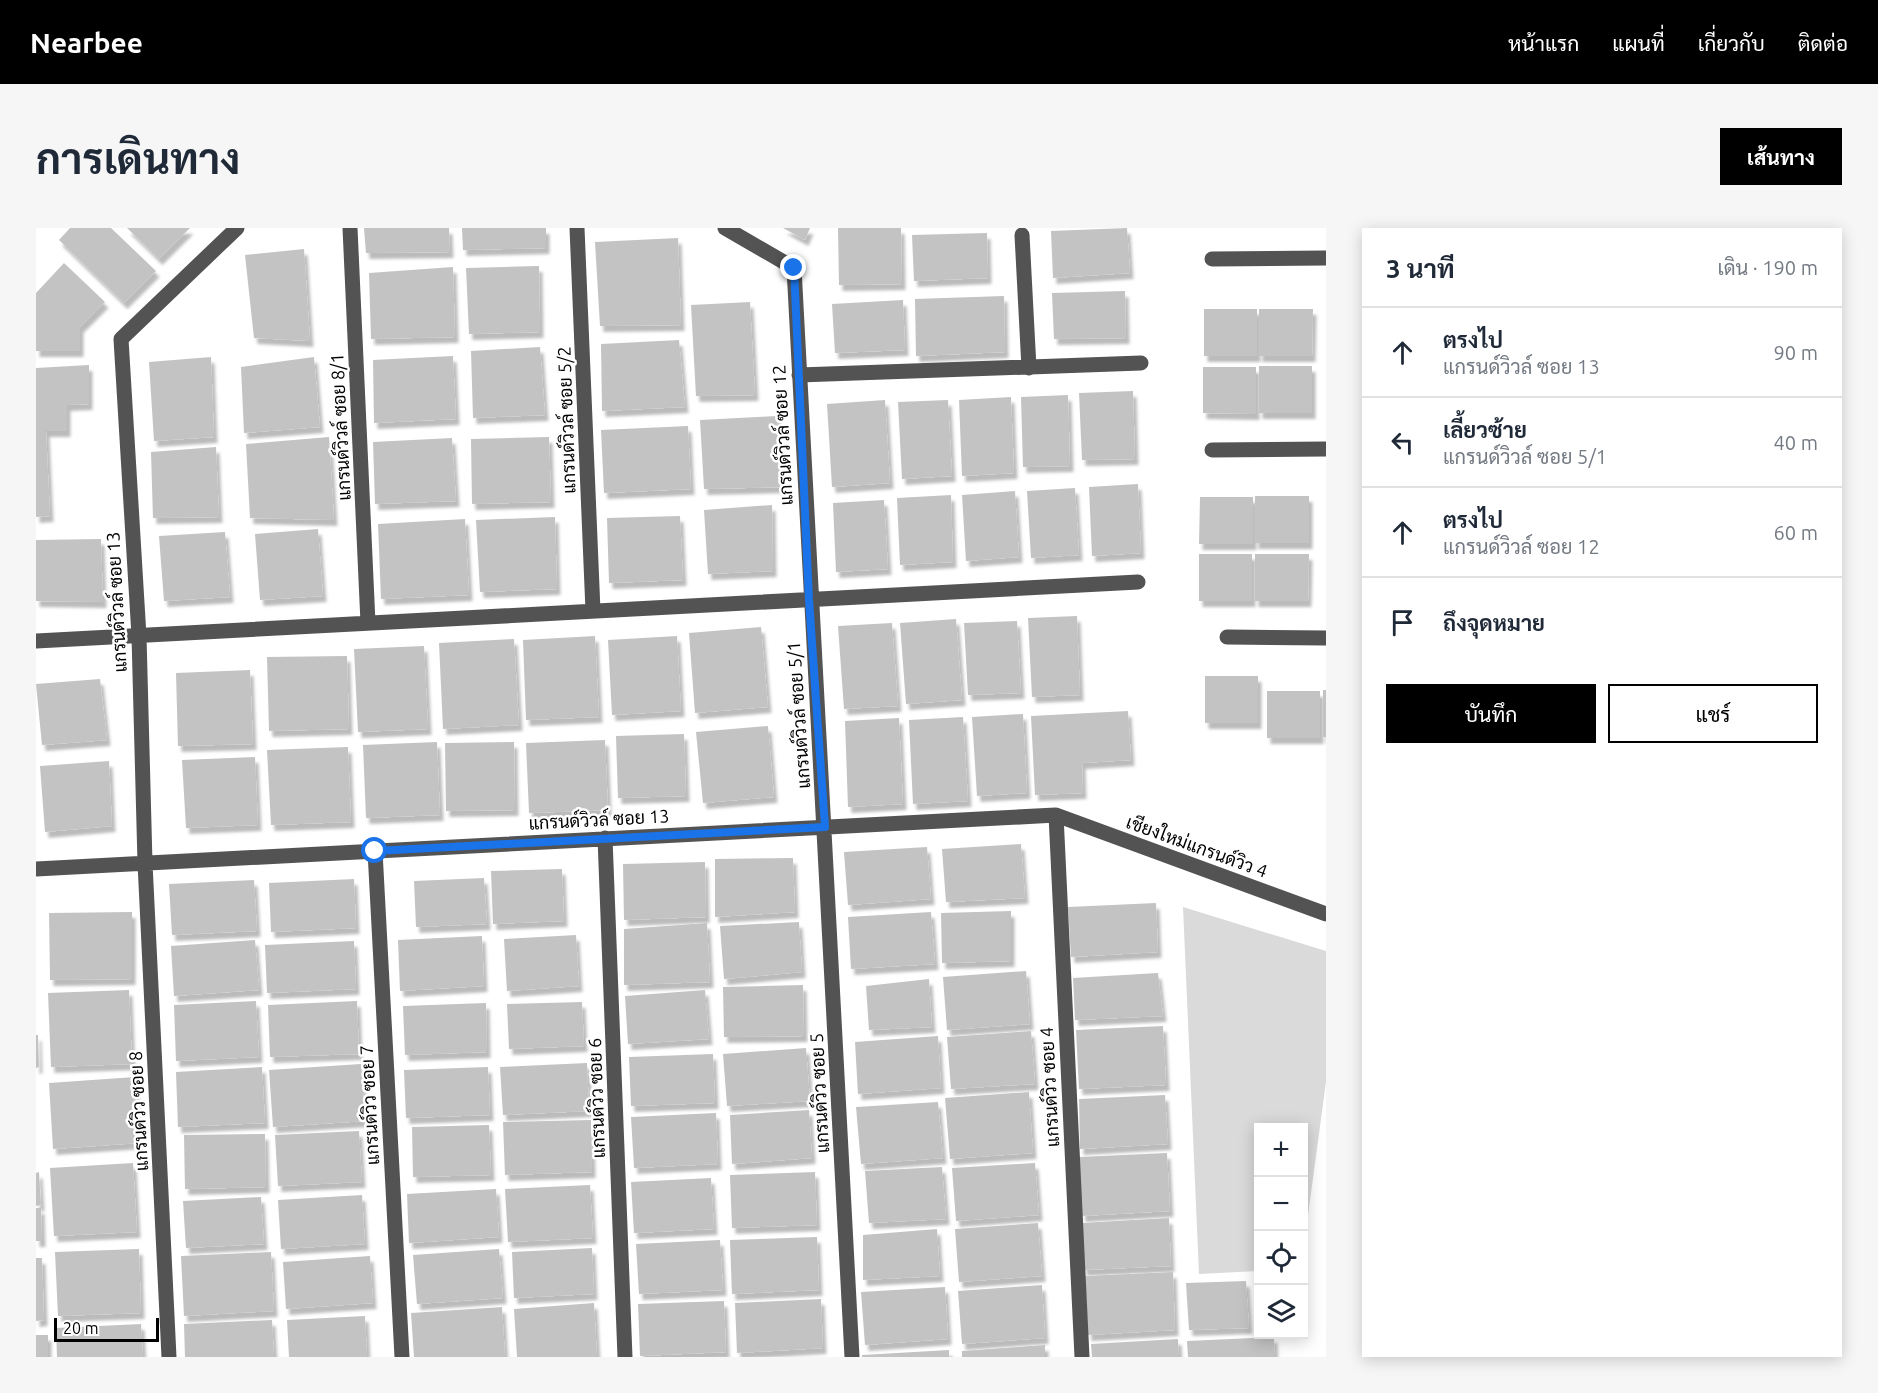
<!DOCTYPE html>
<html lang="th">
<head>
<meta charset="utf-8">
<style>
  :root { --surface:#fff; --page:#f6f6f7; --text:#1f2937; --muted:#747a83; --line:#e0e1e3; --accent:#000 }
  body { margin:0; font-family:Ubuntu,Sarabun,sans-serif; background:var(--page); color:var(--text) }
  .controls { position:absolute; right:18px; bottom:18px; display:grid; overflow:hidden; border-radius:0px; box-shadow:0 3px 15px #0003 }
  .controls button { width:54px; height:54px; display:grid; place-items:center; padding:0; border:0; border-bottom:2px solid var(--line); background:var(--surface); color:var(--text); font:30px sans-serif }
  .scale { position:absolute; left:18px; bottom:15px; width:105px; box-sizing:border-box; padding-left:6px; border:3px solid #000; border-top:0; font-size:16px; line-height:21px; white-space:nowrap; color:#000; -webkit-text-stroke:4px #fff; paint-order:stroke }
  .stop { position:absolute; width:18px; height:18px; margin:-14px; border:4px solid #1a73e8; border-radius:50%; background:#fff }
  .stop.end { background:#1a73e8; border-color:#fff; box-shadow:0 2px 6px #0008 }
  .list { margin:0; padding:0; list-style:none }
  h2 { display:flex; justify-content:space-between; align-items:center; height:78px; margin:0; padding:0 24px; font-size:26px }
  h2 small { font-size:20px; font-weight:400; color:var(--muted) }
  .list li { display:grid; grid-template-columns:39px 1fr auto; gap:18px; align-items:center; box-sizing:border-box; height:90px; padding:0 24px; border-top:2px solid var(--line) }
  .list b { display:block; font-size:22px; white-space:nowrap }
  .list p { margin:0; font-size:20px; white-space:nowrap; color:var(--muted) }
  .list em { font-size:20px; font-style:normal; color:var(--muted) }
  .actions { display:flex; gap:12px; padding:18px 24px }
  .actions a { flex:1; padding:14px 0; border:2px solid var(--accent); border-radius:0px; text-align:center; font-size:21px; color:var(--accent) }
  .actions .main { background:var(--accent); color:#fff }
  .icon { flex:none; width:33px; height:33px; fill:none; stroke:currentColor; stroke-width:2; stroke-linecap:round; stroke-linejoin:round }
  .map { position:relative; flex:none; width:1290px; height:1129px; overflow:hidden; border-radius:0px }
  header { display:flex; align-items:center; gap:36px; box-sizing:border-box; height:84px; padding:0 30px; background:var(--accent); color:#fff }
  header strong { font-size:28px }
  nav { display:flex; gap:33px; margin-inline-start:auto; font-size:21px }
  .intro { display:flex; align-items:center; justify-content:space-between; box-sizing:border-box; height:144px; padding:0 36px }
  h1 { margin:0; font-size:42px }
  .button { padding:15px 27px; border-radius:0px; background:var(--accent); color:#fff; font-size:21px; font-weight:700 }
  main { display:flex; gap:36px; padding:0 36px }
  aside { flex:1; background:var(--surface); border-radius:0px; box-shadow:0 3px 15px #0003 }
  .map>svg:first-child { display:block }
</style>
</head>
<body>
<header>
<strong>Nearbee</strong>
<nav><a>หน้าแรก</a><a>แผนที่</a><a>เกี่ยวกับ</a><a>ติดต่อ</a></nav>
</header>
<div class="intro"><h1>การเดินทาง</h1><a class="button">เส้นทาง</a></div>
<main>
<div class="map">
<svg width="1290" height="1129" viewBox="0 0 1290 1129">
  <defs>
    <filter id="shadow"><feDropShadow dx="3.5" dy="6" stdDeviation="1.5" flood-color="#0004"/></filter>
  </defs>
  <rect width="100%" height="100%" fill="#fff"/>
  <!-- green -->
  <path fill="#dadada" d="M1147 679 1290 723V854L1268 1017V900H1222V1043L1163 1046Z"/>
  <!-- building -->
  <path fill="#c3c3c3" filter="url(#shadow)" d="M34 0H75L120 43 88 75 23 12Z
    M91 0H154L123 31Z
    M328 0H413L414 24 330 25Z
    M426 0H510V20L427 22Z
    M747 0H774L769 12Z
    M802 0H865L866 56 803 57Z
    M1091 0 1094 45 1017 50 1015 3Z
    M951 5 952 50 878 53 876 7Z
    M642 10 645 97 564 98 559 14Z
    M268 21 274 113 218 110 209 27Z
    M28 35 69 74 44 99V123H0V65Z
    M503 38 504 104 433 106 430 40Z
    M417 39 419 109 335 111 333 45Z
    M1089 63 1090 110 1018 111 1016 65Z
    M968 68 969 124 880 128 879 71Z
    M867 72 869 122 799 125 796 76Z
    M714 74 719 167 660 168 655 77Z
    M1168 81H1221V128H1168Z
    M1223 81H1277L1276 128H1223Z
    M643 112 649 179 566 183 565 116Z
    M504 119 509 187 437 190 435 123Z
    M417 128 420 191 338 195 337 132Z
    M175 129 178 209 118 213 113 134Z
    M278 129 284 199 208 205 205 139Z
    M53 137V176L31 177V203H10L14 288 0 289V140Z
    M1223 138H1276V185H1223Z
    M1167 139H1220V186L1167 185Z
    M1097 163 1099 231 1046 232 1043 165Z
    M1032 167 1034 238 987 239 985 169Z
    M975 169 978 245 926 248 923 172Z
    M849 172 854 255 796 259 791 176Z
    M912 172 916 248 866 251 862 174Z
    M741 188 746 259 668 261 664 192Z
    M652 198 655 261 568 265 565 202Z
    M293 209 298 292 214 290 210 216Z
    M513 209 515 274 436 276 435 211Z
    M416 210 420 273 339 276 337 214Z
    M180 219 183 289 117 290 115 224Z
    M1102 256 1105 325 1056 328 1053 259Z
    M1039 260 1043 327 995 330 991 263Z
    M979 263 983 329 930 333 926 267Z
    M915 267 917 334 864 337 861 270Z
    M1219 268H1273V315H1219Z
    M1164 269H1217V316H1163Z
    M848 272 852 341 800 344 797 275Z
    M736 277 737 343 672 346 668 282Z
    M644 288 647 352 573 355 571 290Z
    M519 289 521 361 444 364 440 292Z
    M429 291 433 367 345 371 342 296Z
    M282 301 287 368 224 372 219 306Z
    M189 304 194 369 128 373 123 308Z
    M65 311 67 374 0 373V312Z
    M1163 326H1216V373H1163Z
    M1219 326H1273L1272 373H1219Z
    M1041 388 1044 467 996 469 992 390Z
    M920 391 926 472 870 476 864 395Z
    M981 393 985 465 932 467 928 395Z
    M856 395 862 478 808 481 802 398Z
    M725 399 732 479 659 485 653 405Z
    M559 408 563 489 490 492 487 412Z
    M641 408 645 483 576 487 572 412Z
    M478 411 483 497 407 501 403 415Z
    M388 418 392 501 322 504 318 421Z
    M311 428 313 501 233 503 231 429Z
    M214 442 217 516 142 518 140 445Z
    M1169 448H1222V495H1169Z
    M64 451 71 512 6 517 0 456Z
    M1287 462H1290V509H1287Z
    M1231 463H1284V510H1231Z
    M1092 483 1095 532 1046 535 1047 565 999 567 995 488Z
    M987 486 991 565 941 568 936 489Z
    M927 489 932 573 877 576 873 492Z
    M863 490 867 576 812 579 809 493Z
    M732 498 738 569 667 575 660 504Z
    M648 506 650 568 582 570 580 508Z
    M569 512 572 582 493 585 490 515Z
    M401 514 404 587 330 590 327 517Z
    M478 514 479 582 410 583 409 515Z
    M312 519 315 594 235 597 231 522Z
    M219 529 222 597 150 600 146 532Z
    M73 533 76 598 9 604 4 538Z
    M985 616 989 670 910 674 906 621Z
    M891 619 895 671 812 677 808 624Z
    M757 630 759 684 679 689V631Z
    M669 634 670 689 588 692 587 636Z
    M526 641 528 693 457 696 455 643Z
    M448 650 451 696 380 699 378 653Z
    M318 651 320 700 235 704 233 655Z
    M218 652 221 703 136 707 133 656Z
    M1120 675 1122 724 1035 729 1032 679Z
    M975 683V733L906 735 905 685Z
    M96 684V751L14 752 13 685Z
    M895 684 899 736 815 741 812 689Z
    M763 694 766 744 688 751 684 698Z
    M671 695 674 754 588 757V701Z
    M540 707 543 758 471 763 468 711Z
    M446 708 448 758 364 763 362 712Z
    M219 712 223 762 138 768 135 718Z
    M318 713 320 761 231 765 229 717Z
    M990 743 994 796 911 802 907 749Z
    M1122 745 1127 788 1039 792 1037 750Z
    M893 751 896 799 833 802 830 758Z
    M767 757 768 808 688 809 687 759Z
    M93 762 96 836 15 839 12 765Z
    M669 762 673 811 592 816 589 768Z
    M220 773 223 829 140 833 138 777Z
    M321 773 323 826 234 829 232 777Z
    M546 774 548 818 473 821 471 776Z
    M450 775 451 824 369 827 367 778Z
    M1127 798 1130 857 1043 861 1040 802Z
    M995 803 999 856 915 861 911 809Z
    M0 807H2L3 839 0 840Z
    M902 808 905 860 822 866 819 814Z
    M770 820 774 873 691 878 687 826Z
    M677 826 679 875 595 878 593 829Z
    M551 835 553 883 467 887 464 839Z
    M325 836 329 893 237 899 233 842Z
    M226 839 229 895 142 899 140 844Z
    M452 839 454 887 370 890 368 842Z
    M99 849 103 915 17 921 13 855Z
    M993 864 997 925 914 931 909 870Z
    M1129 867 1132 916 1044 921 1043 871Z
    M902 874 907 930 825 936 820 879Z
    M773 882 776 930 696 936 694 887Z
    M680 885 682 936 598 940 595 889Z
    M555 892 556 944 469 947 467 894Z
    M453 897 455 947 377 949 376 899Z
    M323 903 326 954 242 958 239 907Z
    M229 906 230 959 149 961 148 907Z
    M1131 925 1134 983 1046 988 1043 929Z
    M97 935 101 1004 18 1008 14 940Z
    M999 935 1003 987 920 993 916 940Z
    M906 939 910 991 833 995 829 943Z
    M3 944 5 977 0 978V945Z
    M779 944 781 997 696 1000 694 947Z
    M675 950 678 1001 598 1005 595 954Z
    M554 957 557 1010 472 1014 469 961Z
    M460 961 463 1009 373 1015 371 966Z
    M326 967 329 1016 245 1021 242 972Z
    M225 969 228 1016 150 1020 147 973Z
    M0 980H5L6 1013H0Z
    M1133 990 1135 1038 1047 1042 1045 995Z
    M1002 995 1006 1048 923 1054 919 1001Z
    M901 1001 904 1048 827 1052V1007Z
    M781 1009 783 1062 696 1066 694 1012Z
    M684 1012 687 1062 603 1066 600 1016Z
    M556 1020 558 1066 478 1070 476 1024Z
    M103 1021 105 1085 22 1088 19 1024Z
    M463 1021 467 1070 381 1076 377 1027Z
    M235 1024 238 1083 148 1088 145 1028Z
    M334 1028 337 1075 250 1081 247 1034Z
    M0 1030H6L8 1092 0 1093Z
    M1137 1044 1139 1102 1052 1107 1049 1048Z
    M1210 1053 1213 1100 1153 1102 1150 1055Z
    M1006 1057 1009 1110 926 1116 922 1063Z
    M909 1059 912 1111 829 1117 825 1064Z
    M785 1071 787 1120 701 1125 699 1075Z
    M688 1073 690 1124 604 1128 602 1076Z
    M558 1075 561 1129H481L478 1081Z
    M466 1079 469 1129H378L375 1085Z
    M329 1088 331 1129H253L251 1092Z
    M236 1092 238 1129H149L148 1096Z
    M105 1096 107 1129H21L20 1100Z
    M0 1107H12V1129H0Z
    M1238 1109 1239 1129H1152L1151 1113Z
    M1142 1111 1143 1129H1056L1055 1116Z
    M1009 1117V1129H926V1123Z
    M913 1122V1129H826V1127Z"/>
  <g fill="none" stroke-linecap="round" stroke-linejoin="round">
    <!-- minor -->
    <path stroke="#535353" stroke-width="15" d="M314 0 332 395
      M541 0 557 383
      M689 0 758 40C777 403 797 766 816 1129
      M986 7 993 140
      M1176 31 1290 30
      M763 147 1105 135
      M1176 222 1290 221
      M1191 409 1290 410
      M0 413 1102 354
      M1020 587 1046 1129
      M569 610 589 1129
      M339 623 366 1129
      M0 641 1020 587 1290 686
      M133 1129 109 635 103 408 85 111 201 0"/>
  </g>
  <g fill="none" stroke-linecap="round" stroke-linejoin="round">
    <!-- route -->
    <path stroke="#1a73e8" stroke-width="8" d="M339 623 789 599 773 372 758 40"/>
  </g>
  <g text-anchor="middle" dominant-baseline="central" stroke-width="5" stroke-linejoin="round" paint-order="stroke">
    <!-- street labels -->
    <g font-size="18" fill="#000" stroke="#fff">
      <text transform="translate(530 192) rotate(-92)">แกรนด์วิวล์ ซอย 5/2</text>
      <text transform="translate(304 199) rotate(-93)">แกรนด์วิวล์ ซอย 8/1</text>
      <text transform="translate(746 207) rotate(-93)">แกรนด์วิวล์ ซอย 12</text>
      <text transform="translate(80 374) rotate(-93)">แกรนด์วิวล์ ซอย 13</text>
      <text transform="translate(762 487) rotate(-94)">แกรนด์วิวล์ ซอย 5/1</text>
      <text transform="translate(563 591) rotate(-3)">แกรนด์วิวล์ ซอย 13</text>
      <text transform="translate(1161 618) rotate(20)">เชียงใหม่แกรนด์วิว 4</text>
      <text transform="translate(1013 859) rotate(-93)">แกรนด์วิว ซอย 4</text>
      <text transform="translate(783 865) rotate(-93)">แกรนด์วิว ซอย 5</text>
      <text transform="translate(560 870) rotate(-92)">แกรนด์วิว ซอย 6</text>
      <text transform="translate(333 877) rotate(-93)">แกรนด์วิว ซอย 7</text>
      <text transform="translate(102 883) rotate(-93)">แกรนด์วิว ซอย 8</text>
    </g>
  </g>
</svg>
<div class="controls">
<button>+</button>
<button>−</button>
<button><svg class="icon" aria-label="locate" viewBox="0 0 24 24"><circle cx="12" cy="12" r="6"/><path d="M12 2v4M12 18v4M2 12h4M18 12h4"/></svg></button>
<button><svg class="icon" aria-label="layers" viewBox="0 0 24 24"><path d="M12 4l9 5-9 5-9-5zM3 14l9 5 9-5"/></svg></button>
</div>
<div class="scale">20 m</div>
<div class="stop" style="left:339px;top:623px"></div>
<div class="stop end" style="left:758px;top:40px"></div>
</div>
<aside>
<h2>3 นาที<small>เดิน · 190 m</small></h2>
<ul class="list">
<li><svg class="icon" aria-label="ahead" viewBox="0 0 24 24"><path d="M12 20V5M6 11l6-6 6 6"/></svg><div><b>ตรงไป</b><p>แกรนด์วิวล์ ซอย 13</p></div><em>90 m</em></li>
<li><svg class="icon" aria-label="left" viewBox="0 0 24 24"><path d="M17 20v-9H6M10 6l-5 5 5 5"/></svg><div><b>เลี้ยวซ้าย</b><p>แกรนด์วิวล์ ซอย 5/1</p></div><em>40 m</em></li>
<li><svg class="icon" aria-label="ahead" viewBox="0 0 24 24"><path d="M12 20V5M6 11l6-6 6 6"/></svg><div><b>ตรงไป</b><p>แกรนด์วิวล์ ซอย 12</p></div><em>60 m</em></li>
<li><svg class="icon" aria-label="arrive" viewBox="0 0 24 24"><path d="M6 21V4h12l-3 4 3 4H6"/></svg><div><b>ถึงจุดหมาย</b></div></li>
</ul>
<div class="actions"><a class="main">บันทึก</a><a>แชร์</a></div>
</aside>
</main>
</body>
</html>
